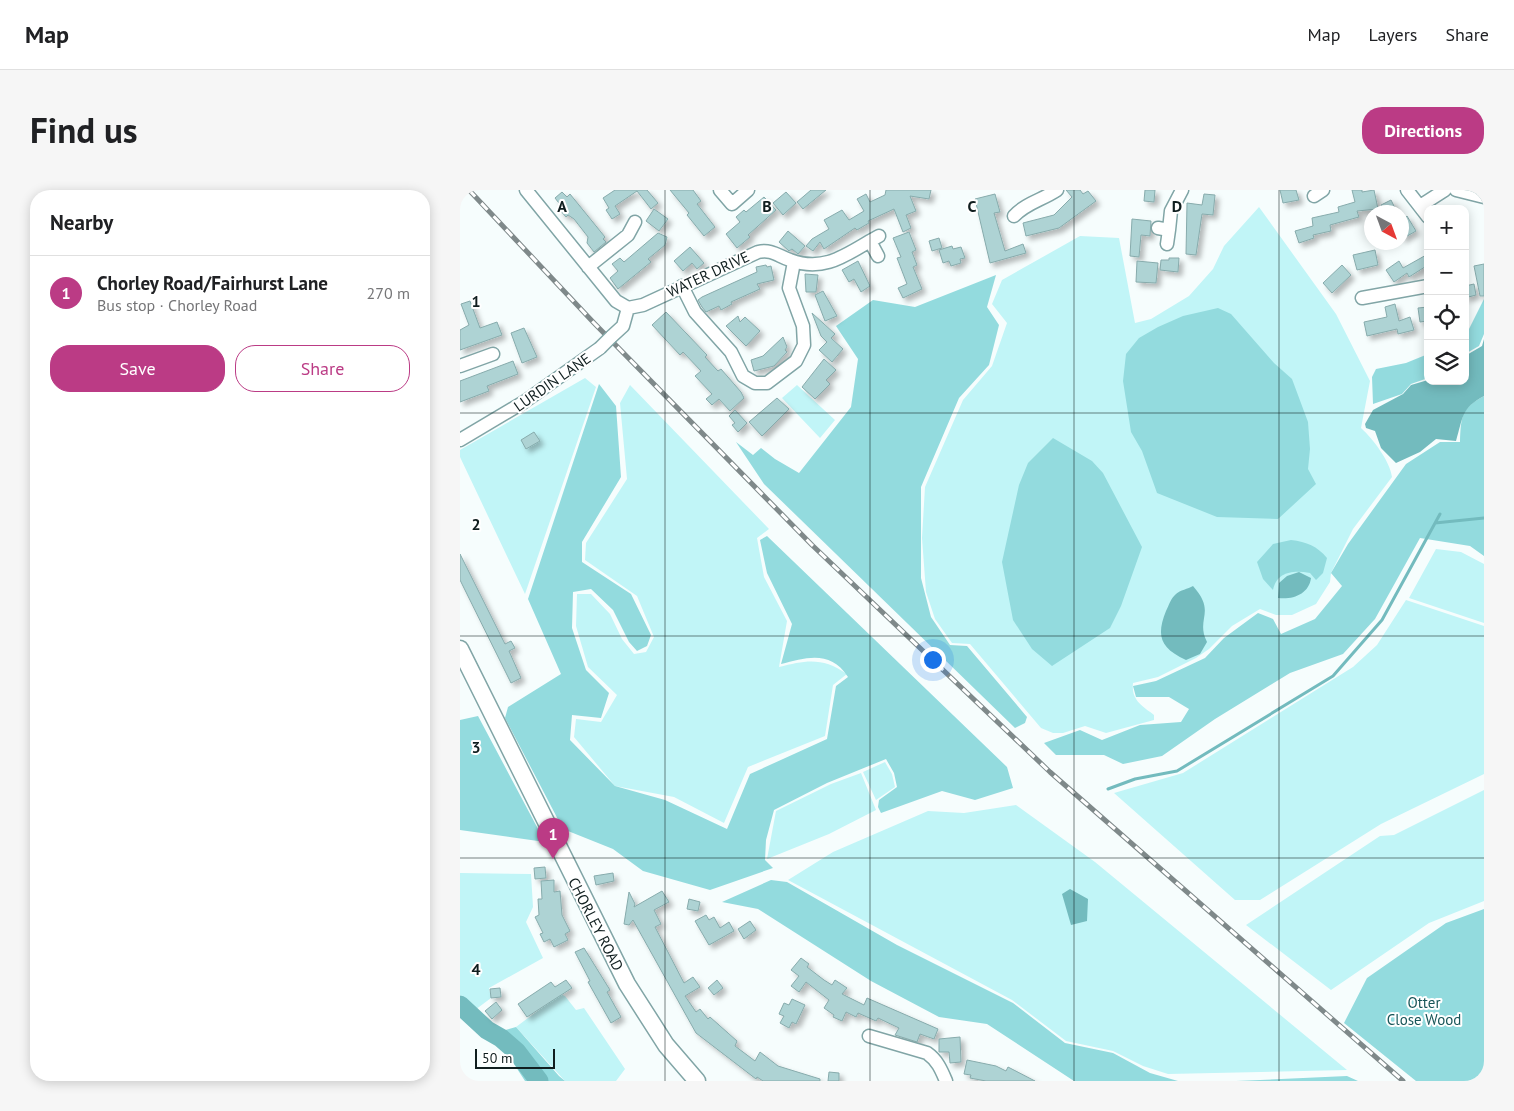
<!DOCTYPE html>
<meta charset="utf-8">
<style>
:root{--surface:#fff;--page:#f6f6f6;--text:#202124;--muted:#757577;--line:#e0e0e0;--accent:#bb3b85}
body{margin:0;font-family:"PT Sans",sans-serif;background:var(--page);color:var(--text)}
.controls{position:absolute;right:15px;top:15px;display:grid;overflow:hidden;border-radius:10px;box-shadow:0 2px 12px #0003}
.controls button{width:45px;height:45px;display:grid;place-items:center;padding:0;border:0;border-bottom:1px solid var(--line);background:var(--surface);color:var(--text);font:25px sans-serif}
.compass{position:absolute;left:904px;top:15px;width:45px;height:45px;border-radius:50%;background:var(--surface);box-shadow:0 2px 12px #0003;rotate:139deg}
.scale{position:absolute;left:15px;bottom:12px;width:80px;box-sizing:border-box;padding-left:5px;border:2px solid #101e1f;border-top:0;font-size:14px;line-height:18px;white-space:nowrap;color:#101e1f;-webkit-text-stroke:4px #fff;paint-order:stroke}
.you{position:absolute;left:472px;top:469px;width:18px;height:18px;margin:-12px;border:4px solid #fff;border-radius:50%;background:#1a73e8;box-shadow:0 0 0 8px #1a73e833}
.badge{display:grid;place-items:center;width:32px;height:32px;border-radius:50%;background:var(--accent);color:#fff;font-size:16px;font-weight:700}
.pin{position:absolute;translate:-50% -41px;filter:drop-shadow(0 1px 2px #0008)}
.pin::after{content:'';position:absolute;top:26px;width:18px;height:15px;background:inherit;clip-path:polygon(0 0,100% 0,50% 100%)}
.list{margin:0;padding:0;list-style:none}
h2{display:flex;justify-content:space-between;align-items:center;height:65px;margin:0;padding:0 20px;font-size:21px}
h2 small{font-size:16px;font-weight:400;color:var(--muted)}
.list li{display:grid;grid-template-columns:32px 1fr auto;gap:15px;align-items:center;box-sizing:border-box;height:75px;padding:0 20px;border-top:1px solid var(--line)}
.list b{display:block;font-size:19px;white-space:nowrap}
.list p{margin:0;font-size:16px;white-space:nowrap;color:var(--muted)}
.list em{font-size:16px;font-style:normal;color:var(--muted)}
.actions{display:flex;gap:10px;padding:15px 20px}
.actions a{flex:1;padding:11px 0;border:1px solid var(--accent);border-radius:20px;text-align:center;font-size:18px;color:var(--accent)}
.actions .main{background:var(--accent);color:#fff}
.icon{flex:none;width:28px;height:28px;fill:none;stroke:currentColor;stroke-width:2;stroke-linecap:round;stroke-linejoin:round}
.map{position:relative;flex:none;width:1024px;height:891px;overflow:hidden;border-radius:20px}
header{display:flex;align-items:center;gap:30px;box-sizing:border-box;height:70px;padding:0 25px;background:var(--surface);border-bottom:1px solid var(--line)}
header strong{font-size:24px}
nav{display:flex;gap:28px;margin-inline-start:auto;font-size:18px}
.intro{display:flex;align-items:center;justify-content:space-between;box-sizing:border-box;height:120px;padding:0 30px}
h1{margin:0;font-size:35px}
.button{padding:12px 22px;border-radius:20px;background:var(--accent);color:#fff;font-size:18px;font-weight:700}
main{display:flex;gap:30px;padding:0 30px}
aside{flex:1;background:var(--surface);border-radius:20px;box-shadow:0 2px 12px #0003}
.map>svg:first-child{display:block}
.green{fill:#c1f5f7}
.forest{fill:#93dbde}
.water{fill:#73bbbe}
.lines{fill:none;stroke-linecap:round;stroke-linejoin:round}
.stream{stroke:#73bbbe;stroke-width:3}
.river{stroke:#73bbbe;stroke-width:19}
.building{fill:#aed3d4;stroke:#87abac;filter:url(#shadow)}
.minor-casing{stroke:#81a5a6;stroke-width:15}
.major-casing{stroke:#81a5a6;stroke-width:19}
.minor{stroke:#fff;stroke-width:12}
.major{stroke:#fff;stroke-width:16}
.rail-casing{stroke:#7f898a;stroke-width:5}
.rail{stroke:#fff;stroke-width:3;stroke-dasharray:9;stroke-linecap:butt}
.minor-bridge-casing{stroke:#81a5a6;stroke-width:15;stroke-linecap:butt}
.minor-bridge{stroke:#fff;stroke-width:12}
.grid{fill:none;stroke:#101e1f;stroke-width:1;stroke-opacity:0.55}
.labels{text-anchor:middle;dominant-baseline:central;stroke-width:4;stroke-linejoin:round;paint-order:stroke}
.street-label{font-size:15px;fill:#101e1f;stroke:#fff}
.park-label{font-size:15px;fill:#185659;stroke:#fff}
.grid-label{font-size:16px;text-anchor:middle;font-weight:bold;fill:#101e1f;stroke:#fff;stroke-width:4;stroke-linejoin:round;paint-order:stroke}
</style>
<header>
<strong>Map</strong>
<nav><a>Map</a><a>Layers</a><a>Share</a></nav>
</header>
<div class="intro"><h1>Find us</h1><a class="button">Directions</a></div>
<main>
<aside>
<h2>Nearby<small></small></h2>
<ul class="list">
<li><span class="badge">1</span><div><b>Chorley Road/Fairhurst Lane</b><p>Bus stop · Chorley Road</p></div><em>270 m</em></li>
</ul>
<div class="actions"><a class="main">Save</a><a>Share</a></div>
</aside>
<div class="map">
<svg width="1024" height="891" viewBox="0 0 1024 891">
<defs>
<filter id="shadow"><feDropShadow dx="4" dy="4" stdDeviation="2.5" flood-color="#0004"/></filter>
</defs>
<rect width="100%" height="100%" fill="#f6fdfd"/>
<path class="green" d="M799 17 876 124 910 191 901 238C913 249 930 271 932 287L893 339 871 383 870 392 856 414 832 425H816L800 419 772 436 749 459 736 468 698 487 673 493C671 510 682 516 694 525V530L646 543 625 536 603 543H593L581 538 510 454 492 453 475 429 466 402 462 348 465 297 503 210 532 176 547 133 532 114 542 90 620 46 659 48 675 133 691 129 729 106 753 79 764 56Z
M125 188 136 197 65 404 0 267V260Z
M170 195 309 339 297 348 304 387 327 431 319 477C346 470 363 467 387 484L373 495 365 546 288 577 264 633 214 607 155 596 114 547 116 529 141 532 157 505 128 477 116 436 117 404H131L150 424 162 449 174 464 186 462 194 447 177 406 125 370 126 353 167 289 160 213Z
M337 195 375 230 360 248 322 208Z
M976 359 1001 362 1024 374V433L949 408Z
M946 410 1024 436V584L921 634 800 710H775L654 603 723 583 893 477 917 455Z
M425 572 432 584 435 597 416 610 403 582Z
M401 583 416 620 369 644 307 669 316 621 371 594Z
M1024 600V711L969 733 871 800 786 735 920 646 934 645Z
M556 615 635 672 887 880 708 884 683 876 653 861 606 851 552 810 328 690 373 662 468 621 504 623Z
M0 683 71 684 73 717 66 732 83 768 29 798 31 808 15 820 0 805Z
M100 804 105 806 116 820 124 818 165 879 156 891H105L56 837Z"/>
<path class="forest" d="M536 85 527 117 539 135 529 175 499 208 461 297V388L471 427 490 455 507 456 567 527 565 533 555 538 304 294 276 252 293 265 301 258 315 269 339 283 391 217 398 169 376 136 413 110 455 117Z
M1024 109V144L1019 156 1005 164V147Z
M758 118 771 124 814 173 832 189 848 232 850 259 848 279 856 294 818 329 757 327 697 303 682 261 671 242 663 191 666 164 679 148 698 137 723 126Z
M968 164V188L951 194 942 204 913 214 912 187 916 179 946 173Z
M139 194 156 216 161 287 122 352V372L171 404 191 445 187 456 177 461 169 452 153 420 131 399 113 402 112 438 126 480 149 503 141 528 112 525 110 550 155 596 205 610 267 639 290 584 367 549 376 496 388 487C371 460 347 467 321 474L332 434 307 383 300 350 307 346 547 577 553 598 515 610 482 601 421 623 418 617 419 610 437 597 434 583 426 569 367 593 314 620 306 650 305 670 313 678 250 700 183 681 153 659 103 639 45 528 48 517 101 484 68 409Z
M1024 206V366L1010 356 960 348 915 429 883 464 830 483 755 529 702 566 663 574 644 565H596L584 553 620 540 642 550 680 535 721 532 729 519 709 507H676L673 496 696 491 745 468 764 448 798 423 813 429 821 444 855 429 882 396 871 383 888 354 946 274 980 252H1000C1001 227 1001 218 1024 206Z
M593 248 632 271 643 283 682 357 661 416 650 438 592 476 572 459 553 430 542 372 559 295 568 273Z
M831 350C847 352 857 356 867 368L863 383 856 390 850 383C834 380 817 381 813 400L803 389 797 372 813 354Z
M18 526 85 652 0 640V530Z
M311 690 327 692 437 755 553 813 605 853 653 863 690 883 718 891H614L527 834 479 827 411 791 298 719 262 712Z
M1024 719V891H956L884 833 907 788 986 733Z
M56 837 99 886 105 891H65L34 843Z
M887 886 898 891H776Z"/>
<path class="water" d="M1024 149V206C1001 218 1003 228 996 251L976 249 960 262 936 273 921 258 915 241 906 238 905 234 913 220 943 204 951 195 968 190 1005 191V166L1022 156Z
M839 382 851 388C849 404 833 410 818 408L819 393 827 386Z
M733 396C757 423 735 428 747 452L740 464 726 470C700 458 696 446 706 421 709 415 711 408 716 404 720 400 728 399 733 396Z
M610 699 628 709 627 731 611 735 602 704Z"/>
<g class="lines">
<path class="stream" d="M975 333 1024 328
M648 599 675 589 717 581 873 486 922 430 980 324"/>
<path class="river" d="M0 815 27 840 41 848 57 862 79 891"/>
</g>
<path class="building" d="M155 0H187L198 13 191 19 177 1 155 16 160 24 152 29 146 20 149 18 143 8Z
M210 0H233L241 11 237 14 255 37 244 46 227 25 229 23Z
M351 0H366L343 19 337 12Z
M426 0H471L469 9 450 6 456 21 446 25 451 38 443 42 434 19 408 31 409 33 397 40 395 38 364 59 360 52 353 61 346 56 352 49 369 39 364 30 382 20 389 30 404 21 397 9 406 4 410 12 425 5Z
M606 0H620L623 4 628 1 636 11 599 38 566 46 563 33 594 25 612 7Z
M685 0H695L694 12 684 11Z
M820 0H836L839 10 823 13Z
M892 0H902V2L914 0 918 19 897 21 899 27 870 35 871 41 853 45 854 48 839 53 835 41 853 36 852 28 879 22 878 17 895 12Z
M102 2 107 7 110 4 145 47 143 49 146 52 134 62 127 53 128 47 114 29 108 25 106 27 99 19 102 17 95 8Z
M326 2 336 13 323 25 313 13Z
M535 4 540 22 534 23 545 61 563 54 566 63 530 73 515 9Z
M744 4 755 5 753 25 742 24 736 65 726 64 727 13 742 15Z
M304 7 316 20 288 45 290 47 277 58 266 44 280 32 276 27 284 20 286 22Z
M931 10 937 22H925L921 15Z
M194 19 208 29 199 41 186 31Z
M947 26 956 41 942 49V30Z
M672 29 691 31 690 46 681 45 679 67 670 66Z
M328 41 345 56 338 64 332 59 329 61 319 52Z
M449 42 456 60 452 62 457 75 453 77 462 99 443 108 438 98 447 94 437 68 441 67 433 48Z
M198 43 207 47 205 55 188 69 191 72 158 99 150 88 158 81 152 74 160 68 164 72Z
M479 48 482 58 472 61 469 51Z
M492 56 493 59 501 57 505 68 500 69 501 73 491 76 489 71 483 73 479 60Z
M230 57 244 73 237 79 232 73 223 81 214 71Z
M915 60 918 75 897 80 893 65Z
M968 64V75L949 87 947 83 934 92 926 80 939 71 943 78Z
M709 68H719L718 82 700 80 701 70H709Z
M398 71 410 96 401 102 394 89 389 92 382 80Z
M677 71 698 73 696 93 676 92Z
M1024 74V106H1020L1014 76Z
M306 75 307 77 311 76 314 90 297 94 300 99 271 112 272 114 261 120 259 116 246 122 242 117 238 110 242 107 297 82 296 77Z
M882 75 891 85 872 103 863 93Z
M345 84 358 85 356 102H346Z
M1014 94 1016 105 1005 108V96Z
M363 101 377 126 365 131 355 105Z
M10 111 20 138 37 132 42 145 0 160V140L9 135 1 114Z
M935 114 939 131 950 127 954 140 938 144 937 139 907 146 904 132 927 127 925 117Z
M968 117V131L960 132 958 118Z
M206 122 247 165 245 167 258 181 261 179 281 202 284 208 270 221 259 209 252 215 246 209 252 204 235 186 241 181 223 162 220 165 192 135Z
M352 123 375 144 371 148 383 159 372 172 359 160 367 152 361 146Z
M278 126 280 132 285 127 300 141 286 156 266 136Z
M64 138 77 167 62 173 51 143Z
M323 147 327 157 325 160 327 162 314 176 294 181 291 170 303 166Z
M364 169 376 180 366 190 370 194 355 209 342 197Z
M53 171 58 184 27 196 29 201 0 212V191Z
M317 208 329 219 302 246 289 232Z
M275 220 287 233 278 242 272 235 275 233 269 226Z
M74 242 80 251 66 259 61 250Z
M0 364 45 454 51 451 55 458 49 461 61 488 51 493 0 390Z
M85 677 86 688 75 689 74 678Z
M153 683 154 691 136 695 134 686Z
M94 690V702L100 701 102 725 110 741 105 744 108 750 94 757 90 749 84 752 80 744 83 743 75 727 79 725 78 709H82L81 691Z
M202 701 209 712 194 720 201 734 195 737 224 793 233 787 240 797 225 806 236 822 240 819 248 829 250 827 277 851 275 856 295 871 300 862 318 876 360 889V891H303L297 887 296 889 236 843 173 730 169 735 164 734 169 702 175 714 174 717Z
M229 709 240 712 238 721 227 719Z
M246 725 249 730 254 727 260 738 269 732 274 741 249 755 235 731Z
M290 731 296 740 284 749 278 739Z
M124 758 150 800 147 802 161 827 151 833 128 792 130 791 115 762Z
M341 768 349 774 347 777 364 790 372 795 375 790 387 798 382 804 404 815 407 808 478 839 474 849 460 844 457 852 435 845 439 838 418 828 416 831 398 823 396 827 386 822 382 831 373 827 374 825 364 818 369 810 346 792 339 802 331 796 339 786 331 780Z
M106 790 112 798 67 827 58 814 91 792 95 797Z
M257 790 263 798 254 805 248 798Z
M40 798 41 807 31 808 30 799Z
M332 809 345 815 336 834 332 832 329 838 320 833 324 826 319 824 324 813 329 815Z
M36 812 42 820 32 829 25 821Z
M500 847 501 872 490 873 489 862H479V849Z
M507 870 536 876 546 881 548 877 575 891H526L510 888 511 885 504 884Z
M369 882 379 883V891H368Z"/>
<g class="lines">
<g class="minor-casing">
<path id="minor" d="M66 0 156 111 168 118 183 115 298 62C312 59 318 66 330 70 362 82 383 67 410 51
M260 0 272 14 288 0
M947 0 968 27
M996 0 1024 7
M854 6 863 0
M960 16 985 0
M554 26C566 13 582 10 597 0
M698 38 709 40 707 54
M709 40 711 21 722 0
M418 66 410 51 419 46
M128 77 168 45 175 32
M222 96 235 122 271 162 283 186 295 193H307L336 171 344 155 343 136 329 98 334 72
M902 108 968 96
M151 147 163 136 168 118
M0 176 33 164
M0 250 64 212 140 158
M409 846 467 863C477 870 481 879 486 891"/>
</g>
<g class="major-casing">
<path id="major" d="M0 459 167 794 206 855 237 891"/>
</g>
<use href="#minor" class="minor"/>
<use href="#major" class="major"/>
<g class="rail-casing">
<path id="rail" d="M9 0 134 133 352 355 590 582 943 891"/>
</g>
<use href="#rail" class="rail"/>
<g class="minor-bridge-casing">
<path id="minor-bridge" d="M140 158 151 147"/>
</g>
<use href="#minor-bridge" class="minor-bridge"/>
</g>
<path class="grid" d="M205 0V891M410 0V891M614 0V891M819 0V891M0 223H1024M0 446H1024M0 668H1024"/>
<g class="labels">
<g class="street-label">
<text transform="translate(248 84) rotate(-25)">WATER DRIVE</text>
<text transform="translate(92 192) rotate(-35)">LURDIN LANE</text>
<text transform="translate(136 734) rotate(63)">CHORLEY ROAD</text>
</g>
<g class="park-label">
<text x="964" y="812">Otter<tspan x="964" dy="17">Close Wood</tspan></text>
</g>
</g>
<g class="grid-label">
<text x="102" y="22">A</text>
<text x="307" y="22">B</text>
<text x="512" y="22">C</text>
<text x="717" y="22">D</text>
<text x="16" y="117">1</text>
<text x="16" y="340">2</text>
<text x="16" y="563">3</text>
<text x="16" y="785">4</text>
</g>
</svg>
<div class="controls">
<button>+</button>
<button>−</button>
<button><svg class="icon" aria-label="locate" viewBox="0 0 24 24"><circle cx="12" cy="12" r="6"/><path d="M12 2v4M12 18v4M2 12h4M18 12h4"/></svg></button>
<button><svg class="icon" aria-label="layers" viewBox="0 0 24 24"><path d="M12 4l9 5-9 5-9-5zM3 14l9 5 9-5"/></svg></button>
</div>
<svg class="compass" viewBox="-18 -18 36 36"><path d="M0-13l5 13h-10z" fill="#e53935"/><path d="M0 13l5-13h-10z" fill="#757577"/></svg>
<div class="scale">50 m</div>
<div class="you"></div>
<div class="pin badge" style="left:93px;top:669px">1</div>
</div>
</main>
